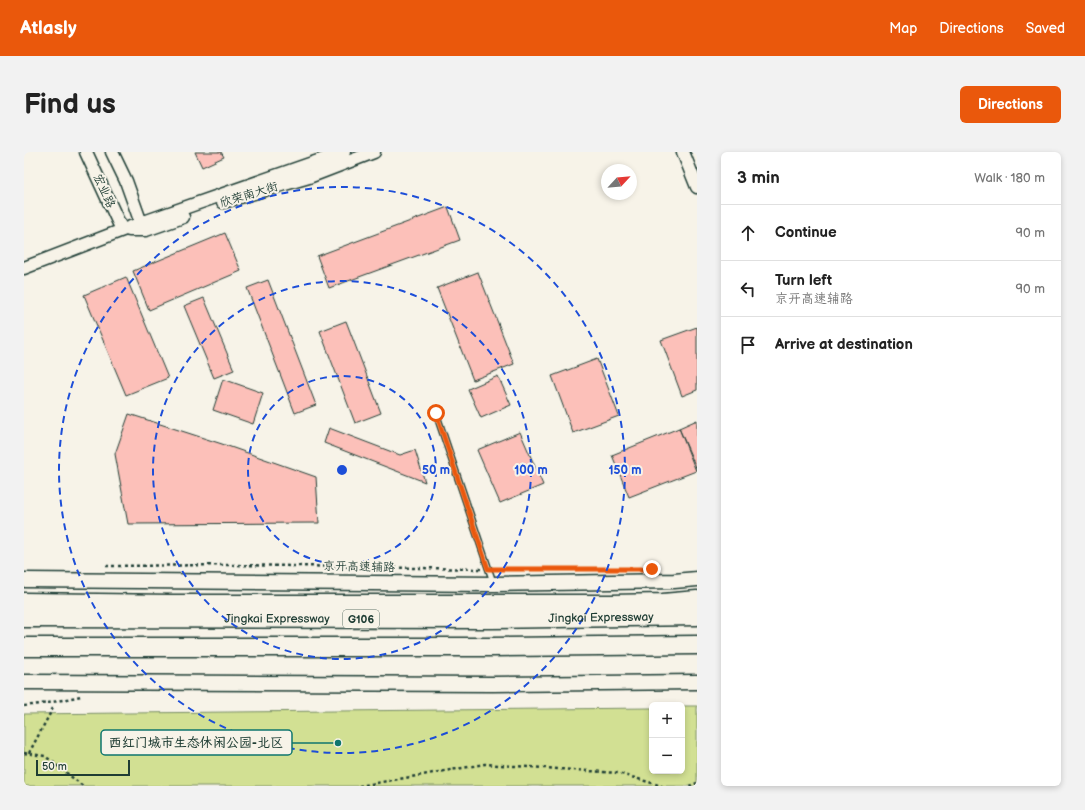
<!DOCTYPE html>
<meta charset="utf-8">
<style>
:root{--surface:#fff;--page:#f2f2f2;--text:#222;--muted:#767676;--line:#e0e0e0;--accent:#ea580c}
body{margin:0;font-family:"Balsamiq Sans","LXGW WenKai TC",sans-serif;background:var(--page);color:var(--text)}
.controls{position:absolute;right:12px;bottom:12px;display:grid;overflow:hidden;border-radius:6px;box-shadow:0 2px 6px #0003}
.controls button{width:36px;height:36px;display:grid;place-items:center;padding:0;border:0;border-bottom:1px solid var(--line);background:var(--surface);color:var(--text);font:20px sans-serif}
.compass{position:absolute;left:577px;top:12px;width:36px;height:36px;border-radius:50%;background:var(--surface);box-shadow:0 2px 6px #0003;rotate:64deg}
.scale{position:absolute;left:12px;bottom:10px;width:94px;box-sizing:border-box;padding-left:4px;border:2px solid #1f3d34;border-top:0;font-size:11px;line-height:14px;white-space:nowrap;color:#1f3d34;-webkit-text-stroke:3px #f7f3e8;paint-order:stroke}
.stop{position:absolute;width:12px;height:12px;margin:-9px;border:3px solid #ea580c;border-radius:50%;background:#fff}
.stop.end{background:#ea580c;border-color:#fff;box-shadow:0 1px 4px #0008}
.list{margin:0;padding:0;list-style:none}
h2{display:flex;justify-content:space-between;align-items:center;height:52px;margin:0;padding:0 16px;font-size:17px}
h2 small{font-size:13px;font-weight:400;color:var(--muted)}
.list li{display:grid;grid-template-columns:26px 1fr auto;gap:12px;align-items:center;box-sizing:border-box;height:56px;padding:0 16px;border-top:1px solid var(--line)}
.list b{display:block;font-size:15px;white-space:nowrap}
.list p{margin:0;font-size:13px;white-space:nowrap;color:var(--muted)}
.list em{font-size:13px;font-style:normal;color:var(--muted)}
.icon{flex:none;width:22px;height:22px;fill:none;stroke:currentColor;stroke-width:2;stroke-linecap:round;stroke-linejoin:round}
.map{position:relative;flex:none;width:673px;height:634px;overflow:hidden;border-radius:6px}
header{display:flex;align-items:center;gap:24px;box-sizing:border-box;height:56px;padding:0 20px;background:var(--accent);color:#fff}
header strong{font-size:19px}
nav{display:flex;gap:22px;margin-inline-start:auto;font-size:14px}
.intro{display:flex;align-items:center;justify-content:space-between;box-sizing:border-box;height:96px;padding:0 24px}
h1{margin:0;font-size:28px}
.button{padding:10px 18px;border-radius:6px;background:var(--accent);color:#fff;font-size:14px;font-weight:700}
main{display:flex;gap:24px;padding:0 24px}
aside{flex:1;background:var(--surface);border-radius:6px;box-shadow:0 2px 6px #0003}
.map>svg:first-child{display:block}
.green{fill:#d2e093;stroke:#788e64}
.building{fill:#fcc0b9;stroke:#1f3d34}
.lines{fill:none;stroke-linecap:round;stroke-linejoin:round}
.service-casing{stroke:#1f3d34;stroke-width:8}
.tertiary-casing{stroke:#1f3d34;stroke-width:15}
.secondary-casing{stroke:#1f3d34;stroke-width:17}
.motorway-casing{stroke:#1f3d34;stroke-width:21}
.path{stroke:#1f3d34;stroke-width:2.5;stroke-dasharray:3 3;stroke-linecap:butt}
.service{stroke:#f7f3e8;stroke-width:5}
.tertiary{stroke:#f7f3e8;stroke-width:12}
.secondary{stroke:#f7f3e8;stroke-width:14}
.motorway{stroke:#f7f3e8;stroke-width:18}
.route{stroke:#ea580c;stroke-width:5}
.ring{fill:none;stroke:#1d4ed8;stroke-width:2;stroke-dasharray:7 5}
.labels{text-anchor:middle;dominant-baseline:central;stroke-width:4;stroke-linejoin:round;paint-order:stroke}
.shield{fill:#f7f3e8;stroke:#60746a;stroke-width:1}
.shield-label{font-size:11px;font-weight:bold;fill:#1f3d34}
.street-label{font-size:12px;fill:#1f3d34;stroke:#f7f3e8}
.centre{fill:#1d4ed8;stroke:#f7f3e8;stroke-width:2}
.ring-label{font-size:12px;text-anchor:middle;font-weight:bold;fill:#1d4ed8;stroke:#f7f3e8;stroke-width:4;stroke-linejoin:round;paint-order:stroke}
.leader{fill:none;stroke:#0f766e;stroke-width:1.5}
.callout-dot{fill:#0f766e;stroke:#f7f3e8;stroke-width:1.5}
.callout{fill:#f7f3e8;stroke:#0f766e;stroke-width:1.5}
.callout-label{font-size:13px;text-anchor:middle;font-weight:bold;fill:#1f3d34}
</style>
<header>
<strong>Atlasly</strong>
<nav><a>Map</a><a>Directions</a><a>Saved</a></nav>
</header>
<div class="intro"><h1>Find us</h1><a class="button">Directions</a></div>
<main>
<div class="map">
<svg width="673" height="634" viewBox="0 0 673 634">
<rect width="100%" height="100%" fill="#f7f3e8"/>
<filter id="ink" filterUnits="userSpaceOnUse"><feTurbulence type="fractalNoise" baseFrequency=".025" numOctaves="2"/><feDisplacementMap in="SourceGraphic" scale="8" xChannelSelector="R" yChannelSelector="G"/><feConvolveMatrix kernelMatrix="1 2 1 2 8 2 1 2 1" color-interpolation-filters="sRGB"/></filter>
<g filter="url(#ink)">
<path class="green" d="M658 554H673V634H0V562L628 556V619H658Z"/>
<path class="building" d="M171 0H197L200 5 178 15Z
M424 55 436 88 305 136 293 104Z
M201 81 217 119 125 158 109 119Z
M454 120 490 212 449 228 413 136Z
M102 125 144 226 102 243 60 143Z
M244 128 292 253 271 261 223 136Z
M180 146 210 218 190 226 160 154Z
M322 169 357 261 331 271 296 179Z
M673 175V238L658 244 637 188Z
M573 207 595 264 549 281 528 224Z
M474 224 487 253 457 266 444 237Z
M199 227 239 241 229 272 189 258Z
M105 262 198 292 292 325 295 371 104 372 91 302Z
M673 268V318L655 276Z
M305 276 376 303 391 298 401 330 300 291Z
M655 276 672 319 605 345 588 303Z
M496 280 519 333 476 351 453 298Z"/>
<g class="lines">
<g class="service-casing">
<path id="service" d="M412 261 469 430"/>
</g>
<g class="tertiary-casing">
<path id="tertiary" d="M62 0 98 78
M88 0 102 29 117 71 121 77
M659 0 673 35
M199 50 285 25 350 0
M105 78H122L159 65
M0 116 117 71 320 0"/>
</g>
<g class="secondary-casing">
<path id="secondary" d="M0 428 469 432 650 429 673 427
M0 530 469 532 673 530"/>
</g>
<g class="motorway-casing">
<g id="motorway">
<path d="M0 450 147 452H587L639 451 673 448"/>
<path id="s1" d="M0 466 467 467 673 464"/>
<path d="M0 495H468L673 493"/>
</g>
</g>
<path class="path" d="M82 414 209 413 457 417
M0 554 24 551 57 544
M0 601 21 604 59 634
M5 601 29 556
M335 634 461 612 594 621 638 634
M665 634 673 631"/>
<use href="#service" class="service"/>
<use href="#tertiary" class="tertiary"/>
<use href="#secondary" class="secondary"/>
<use href="#motorway" class="motorway"/>
</g>
</g>
<g class="lines" filter="url(#ink)">
<path class="route" d="M412 261 464 417H628"/>
</g>
<g class="ring">
<circle cx="318" cy="318" r="94"/>
<circle cx="318" cy="318" r="189"/>
<circle cx="318" cy="318" r="283"/>
</g>
<g class="labels">
<rect class="shield" x="319" y="458" width="36" height="18" rx="3"/>
<g class="shield-label">
<text x="337" y="467">G106</text>
</g>
<g class="street-label">
<text transform="translate(80 39) rotate(65)">宏业路</text>
<text transform="translate(225 43) rotate(-17)">欣荣南大街</text>
<text transform="translate(335 415) rotate(1)">京开高速辅路</text>
<text stroke="none"><textPath href="#s1" startOffset="577">Jingkai Expressway</textPath></text>
<text stroke="none"><textPath href="#s1" startOffset="253">Jingkai Expressway</textPath></text>
</g>
</g>
<circle cx="318" cy="318" r="6" class="centre"/>
<g class="ring-label">
<text x="412" y="322">50 m</text>
<text x="507" y="322">100 m</text>
<text x="601" y="322">150 m</text>
</g>
<path class="leader" d="M314 591L268 591"/>
<circle class="callout-dot" cx="314" cy="591" r="4"/>
<rect class="callout" x="77" y="578" width="191" height="25" rx="4"/>
<g class="callout-label">
<text x="172" y="595">西红门城市生态休闲公园-北区</text>
</g>
</svg>
<div class="controls">
<button>+</button>
<button>−</button>
</div>
<svg class="compass" viewBox="-18 -18 36 36"><path d="M0-13l5 13h-10z" fill="#e53935"/><path d="M0 13l5-13h-10z" fill="#767676"/></svg>
<div class="scale">50 m</div>
<div class="stop" style="left:412px;top:261px"></div>
<div class="stop end" style="left:628px;top:417px"></div>
</div>
<aside>
<h2>3 min<small>Walk · 180 m</small></h2>
<ul class="list">
<li><svg class="icon" aria-label="ahead" viewBox="0 0 24 24"><path d="M12 20V5M6 11l6-6 6 6"/></svg><div><b>Continue</b></div><em>90 m</em></li>
<li><svg class="icon" aria-label="left" viewBox="0 0 24 24"><path d="M17 20v-9H6M10 6l-5 5 5 5"/></svg><div><b>Turn left</b><p>京开高速辅路</p></div><em>90 m</em></li>
<li><svg class="icon" aria-label="arrive" viewBox="0 0 24 24"><path d="M6 21V4h12l-3 4 3 4H6"/></svg><div><b>Arrive at destination</b></div></li>
</ul>
</aside>
</main>
